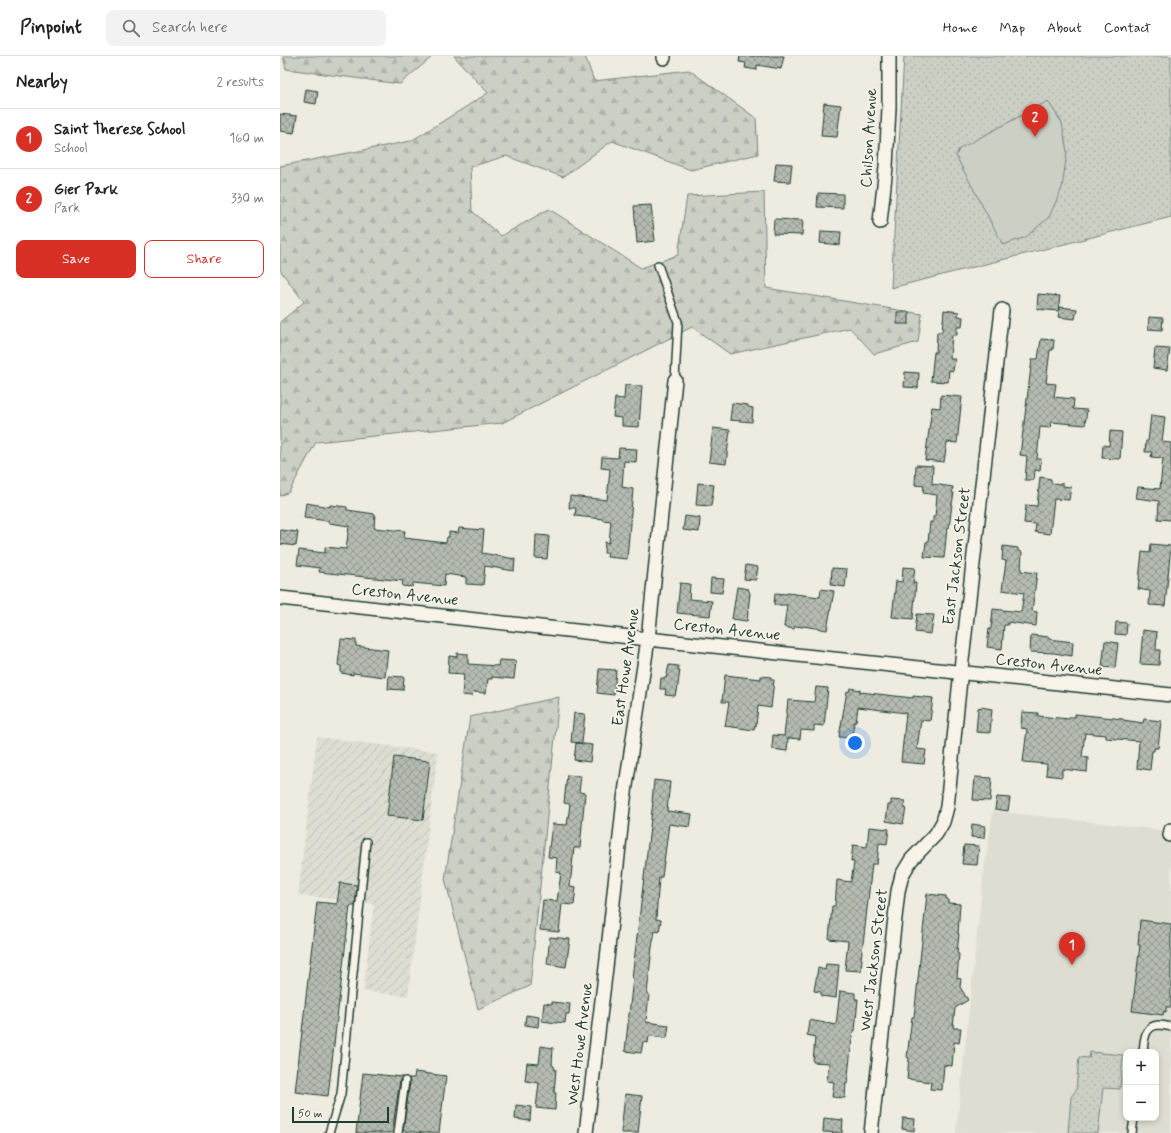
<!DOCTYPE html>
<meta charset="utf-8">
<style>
:root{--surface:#fff;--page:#f2f2f2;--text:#222;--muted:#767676;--line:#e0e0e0;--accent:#d93025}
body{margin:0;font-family:Mynerve,sans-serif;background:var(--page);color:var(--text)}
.controls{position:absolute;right:12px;bottom:12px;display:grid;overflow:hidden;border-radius:8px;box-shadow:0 2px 6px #0003}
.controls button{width:36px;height:36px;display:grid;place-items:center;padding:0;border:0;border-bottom:1px solid var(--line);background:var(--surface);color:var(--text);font:20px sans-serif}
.scale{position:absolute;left:12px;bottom:10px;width:97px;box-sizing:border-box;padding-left:4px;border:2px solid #1f3d34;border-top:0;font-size:11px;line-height:14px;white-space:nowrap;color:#1f3d34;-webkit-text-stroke:3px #f7f3e8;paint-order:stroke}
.you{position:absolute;left:575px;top:687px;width:14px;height:14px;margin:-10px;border:3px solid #fff;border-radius:50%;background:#1a73e8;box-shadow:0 0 0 6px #1a73e833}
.badge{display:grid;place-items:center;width:26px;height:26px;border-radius:50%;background:var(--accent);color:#fff;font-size:13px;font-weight:700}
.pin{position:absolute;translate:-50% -33px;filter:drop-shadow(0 1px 2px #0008)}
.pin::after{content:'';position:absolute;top:21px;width:14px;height:12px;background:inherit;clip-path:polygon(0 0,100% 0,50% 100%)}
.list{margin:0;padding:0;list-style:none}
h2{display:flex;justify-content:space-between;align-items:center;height:52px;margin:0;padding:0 16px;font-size:17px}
h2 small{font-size:13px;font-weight:400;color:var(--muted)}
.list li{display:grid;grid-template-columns:26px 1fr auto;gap:12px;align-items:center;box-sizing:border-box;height:60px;padding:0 16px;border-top:1px solid var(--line)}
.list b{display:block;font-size:15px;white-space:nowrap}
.list p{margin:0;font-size:13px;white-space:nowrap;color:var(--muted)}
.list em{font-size:13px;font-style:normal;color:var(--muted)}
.actions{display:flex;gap:8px;padding:12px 16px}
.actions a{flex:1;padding:9px 0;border:1px solid var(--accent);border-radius:8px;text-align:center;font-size:14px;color:var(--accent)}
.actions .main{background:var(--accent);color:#fff}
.icon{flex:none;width:22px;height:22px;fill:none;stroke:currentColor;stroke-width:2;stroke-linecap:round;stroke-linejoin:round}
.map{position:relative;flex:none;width:891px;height:1077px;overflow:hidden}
header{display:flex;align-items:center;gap:24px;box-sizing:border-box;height:56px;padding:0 20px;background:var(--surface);border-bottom:1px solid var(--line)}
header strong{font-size:19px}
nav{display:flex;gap:22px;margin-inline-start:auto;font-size:14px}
.search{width:280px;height:36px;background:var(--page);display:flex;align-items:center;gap:10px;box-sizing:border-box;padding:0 14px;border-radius:8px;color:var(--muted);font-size:15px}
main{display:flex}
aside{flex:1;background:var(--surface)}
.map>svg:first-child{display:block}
.built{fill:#ddddd2;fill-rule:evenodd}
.industrial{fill:url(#industrial-furrows)}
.forest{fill:url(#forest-firs);stroke:#76867c}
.park{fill:url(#park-dots);stroke:#76867c}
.pitch{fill:#cccfc4;stroke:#76867c}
.building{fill:url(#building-cross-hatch);stroke:#1f3d34}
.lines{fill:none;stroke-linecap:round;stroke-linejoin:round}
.lane-casing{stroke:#1f3d34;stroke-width:10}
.street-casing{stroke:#1f3d34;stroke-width:16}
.lane{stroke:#f7f3e8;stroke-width:7}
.street{stroke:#f7f3e8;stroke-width:13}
.labels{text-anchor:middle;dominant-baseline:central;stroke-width:3.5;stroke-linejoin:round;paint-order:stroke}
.street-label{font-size:16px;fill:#1f3d34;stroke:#f7f3e8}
</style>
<header>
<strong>Pinpoint</strong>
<div class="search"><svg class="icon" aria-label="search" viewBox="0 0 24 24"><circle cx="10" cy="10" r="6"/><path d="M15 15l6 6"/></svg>Search here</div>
<nav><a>Home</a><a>Map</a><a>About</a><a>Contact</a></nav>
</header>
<main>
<aside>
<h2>Nearby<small>2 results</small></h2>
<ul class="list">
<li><span class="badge">1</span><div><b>Saint Therese School</b><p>School</p></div><em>160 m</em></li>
<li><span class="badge">2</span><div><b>Gier Park</b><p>Park</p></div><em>330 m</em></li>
</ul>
<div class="actions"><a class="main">Save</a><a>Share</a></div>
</aside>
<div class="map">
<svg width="891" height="1077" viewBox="0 0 891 1077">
<defs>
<pattern id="industrial-furrows" width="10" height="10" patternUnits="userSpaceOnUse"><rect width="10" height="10" fill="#ddddd2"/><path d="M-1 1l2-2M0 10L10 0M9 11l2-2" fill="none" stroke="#bdbfb5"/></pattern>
<pattern id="forest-firs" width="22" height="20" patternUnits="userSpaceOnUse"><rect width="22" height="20" fill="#cccfc4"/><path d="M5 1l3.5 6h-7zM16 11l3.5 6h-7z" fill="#afb3a9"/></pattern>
<pattern id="park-dots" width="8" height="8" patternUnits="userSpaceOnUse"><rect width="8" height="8" fill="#cccfc4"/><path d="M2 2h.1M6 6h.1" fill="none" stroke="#afb3a9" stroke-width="1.8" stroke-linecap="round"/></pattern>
<pattern id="building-cross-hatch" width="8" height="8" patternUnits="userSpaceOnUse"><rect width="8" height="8" fill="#b5bbb0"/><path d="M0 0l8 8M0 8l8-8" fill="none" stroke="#939990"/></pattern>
</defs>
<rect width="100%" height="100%" fill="#eeece1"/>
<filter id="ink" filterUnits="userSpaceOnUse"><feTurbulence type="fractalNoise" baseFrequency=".025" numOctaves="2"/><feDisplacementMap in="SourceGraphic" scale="8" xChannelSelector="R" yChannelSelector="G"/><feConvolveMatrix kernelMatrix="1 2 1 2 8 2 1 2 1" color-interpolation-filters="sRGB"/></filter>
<g filter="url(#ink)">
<path class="built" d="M713 755 891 775V1077H676L703 822ZM846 996H876V1062H846Z"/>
<path class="industrial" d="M37 681 158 696 128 940 83 935 94 848 18 839Z"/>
<path class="forest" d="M3 0H153L120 28 6 13Z
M174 0H305L314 25 409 14 476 62 478 98 411 114 332 85 283 121 226 100 190 111 192 155 221 180 269 153 361 212 398 199 407 140 484 136 486 232 642 258 638 286 594 298 570 272 450 298 412 271 222 367 36 386 9 436 0 440V266L24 246 0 214V110L131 85 208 37Z
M279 641 250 930 198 953 165 823 190 661Z"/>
<path class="park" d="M624 0H891V161L611 232Z
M810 996 843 999 840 1033 823 1032 818 1077H788L791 1041 796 1034 799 1001 809 1002Z"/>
<path class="pitch" d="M768 45 782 67 787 96 782 132 769 161 746 181 723 189 676 100 679 93Z"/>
<path class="building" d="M460 0H504L501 13 477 9V14L465 12 466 7 459 6Z
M26 33 38 35 36 48 24 46Z
M544 47 561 49 557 81 541 80Z
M0 58 17 60 14 77 0 75Z
M496 107 512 108 510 126 494 125Z
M538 137 563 138V152L537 151Z
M371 149 375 185 357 187 354 150Z
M494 163 523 164 522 179 493 178Z
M541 175 561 176 560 189 540 187Z
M758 238 780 240 778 255 757 253Z
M780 251 797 253 795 263 778 261Z
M664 254 679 256 678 260 683 261 682 271H677V279H672L670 303H675L673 315 669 314 668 326 651 325 654 296H656L657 276H662Z
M617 256H629V268H617Z
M869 261 883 262 882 274 868 273Z
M761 283 774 284 773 294H770L766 327 776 328 774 341 794 343 793 353 807 354 805 369 771 366 770 372 760 371 757 403H761L760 415 755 414 754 424H745L747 400 740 399 752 303H758Z
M875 292 890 293 887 314 873 312Z
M625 316 639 317 638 332 624 331Z
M345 329 362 330 359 371 342 370V362L333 361 335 342 344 343Z
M661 339 682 341 677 387 667 386 664 406 645 404 652 351 660 352Z
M452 347 468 349V351L473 352 472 366 450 364Z
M871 359 885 361 882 386 891 387V464L878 463 879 445 856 442 858 431 880 433 883 402 871 401 872 396H865L866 385H868Z
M433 372 450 374 446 408 429 406Z
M830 375 842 376 840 403 822 402 823 389 829 390Z
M339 392 357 393 356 406 344 405 342 431 353 433 347 503 327 501 328 497H324L325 486 329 487 331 465 322 464 323 463 295 460 296 452H289L290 440 327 444 330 413 321 412 322 401 338 402Z
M636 409 653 410 652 428 673 431 672 437H674L672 448 669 472H667L664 502 644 501 646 486H648L650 466H653V461H655L657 439 643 437 644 430 635 429Z
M760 421 771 423V427L783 428V430L791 431 789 444 774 443 770 478 755 476 756 468 744 467 746 449 757 450Z
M418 427 434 429 431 450 416 449Z
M26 447 50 451V449L67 451V454L95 458 94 472 125 475 124 482 166 487 167 481H169V476L178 477 179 472 204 474 202 497 235 503 234 515 205 510 203 529 186 528V521L165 518 164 530 133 527 132 531 122 530 123 525 39 516 40 512 17 509 19 494 45 497V491L66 493 69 470 49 467V465L24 462Z
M405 460 420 462 419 476 403 474Z
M0 474 18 476 16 490 0 488Z
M256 479 269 480 267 503 255 502Z
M871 488 891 490 885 550 869 549 870 535 858 533 862 496 870 497Z
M723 490 738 492V495L742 496 741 515 757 517 752 555 757 556 756 570 728 566V569H724L722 593 707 591 709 573H711L713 553 741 556 744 537 722 534 726 505 722 504Z
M466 509 478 511 476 524 464 523Z
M623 511 635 512 633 527H636L633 563 612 561 616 525 622 526Z
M552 512 567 513 565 531 551 529Z
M431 522 444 523 442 537 430 536Z
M400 527 410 528 409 543 432 545 430 560 397 557Z
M457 531 468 533 470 537 467 565 452 563Z
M541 533 554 535 547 574 523 570V571L515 570 514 573 504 571 507 549H494L495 537 507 538V537L540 541Z
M637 558 654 559 651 578 635 576Z
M836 566 847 567 846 579 835 578Z
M863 574 877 576 876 594H880L879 609 860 608Z
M751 579 769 581V583L793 586 792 600 774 597 750 596Z
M61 583 76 584V590L108 594 105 621 73 617V619L61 617V610L58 609Z
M825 585 838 587 835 612 822 611Z
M177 597 188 598V608L218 610 219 604 236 605 234 623 212 621V623H208L206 637 193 636 192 640 182 639 184 618 168 617 169 600 177 601Z
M389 609 399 610 398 614H400L397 636 396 635 395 640 385 639 386 633H380L381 622H386Z
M319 613 336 614 334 639 317 637Z
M445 619 481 623V620L491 621V624H494L491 652 478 650 476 670 475 669 474 674 445 670 449 646H442Z
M109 620 124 621 123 634 108 633Z
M536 631 548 632 544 670 534 669V675L521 674 520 683 508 682 507 695 492 693 493 679 504 680 508 644 534 646Z
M570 632 580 634V636L633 642V640L653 642 650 665 641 664 637 693 646 694 644 708 621 706 626 657 578 651 576 666H574L572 682 559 681 567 635 569 636Z
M701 651 712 653 710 677 696 676 698 652Z
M742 656 758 657V660L789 663 790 661H795V658L843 663V664L863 667 864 663 881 665 878 692H874V695H872L870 714 857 712 859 685 826 682V679L805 677 802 701 808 702 807 716 782 713V721L766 719 767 708 743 706 747 673 741 672Z
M294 657 305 658 302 687 291 686Z
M296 687 312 689 310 706 294 704Z
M114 701 150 705 143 764 107 760Z
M287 719 301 720 299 736 305 737 300 792H294L290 830 296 831 294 849 282 848 279 876 260 874 263 844 277 845 281 817 276 816 277 802 268 801 272 768 287 769 290 748 284 747Z
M695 721 712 722 710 745 693 744Z
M374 724 390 726 387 755 412 758 410 771 389 768 382 821H379L376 863 381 864 379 876 375 875 372 891 367 938H369L366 966 389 969 387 982 369 980 368 987 363 986 361 997 345 995 353 922H352L356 889 373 746H372Z
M717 741 730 742 728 755 715 753Z
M611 744 625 745 624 751 626 752 623 768 606 765 608 749H611Z
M692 768 705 770 704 782 691 781Z
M589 771 609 773 607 788 599 787 597 808H592L584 880 581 903H582L581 915 565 914 568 885 549 883 552 850H555L557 824 571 826 574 806 571 805 573 789 587 791Z
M684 789 699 790 697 809 682 808Z
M60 827 77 829 75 850H70L48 1040 15 1036 37 846 57 848Z
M647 838 666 840V843H668V847L680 848 678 878H679L677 897 679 898 677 922 681 923 680 931 688 944 675 952 673 972H681L679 987 674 986 672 1010 664 1009 662 1034 650 1033 651 1026 627 1023 629 1002 627 1001 632 961H634Z
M860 864 891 868V951H886V956L884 955 883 959 852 955 860 889H858Z
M270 881 290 883 286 911 267 908Z
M546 908 559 909 556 942 541 940V936L534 935 538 912 545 914Z
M560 935 575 937V943H578L575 975H573L567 1028 566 1027 565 1042 552 1041 554 1026 547 1025 549 1007 533 1006 535 981 527 979 529 964 556 969Z
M272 946 290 948 289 958H286L285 967 277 966V967L262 965 264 947 272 948Z
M246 959 259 961 258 971 245 969Z
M261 990 273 992 272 1009 274 1010V1013H276L274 1037H276L275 1054 256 1052 259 1027 245 1025 247 1007 259 1008Z
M135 1016 166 1020 159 1077H143L123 1075 130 1026 129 1022H134Z
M83 1017 122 1021 120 1024 112 1077H76Z
M345 1038 362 1040 358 1077H341Z
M236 1049 251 1051 250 1065 235 1063Z
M544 1062 563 1064 562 1077 543 1076Z
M623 1062 635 1063 634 1075 622 1073Z"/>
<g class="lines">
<g class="lane-casing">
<path id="lane" d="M378 209 398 266 395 324
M863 996C864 986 864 970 878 969 882 969 887 970 891 971
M49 1077 61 1038 86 786
M118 1077 125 1025
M852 1077 854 1062"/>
</g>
<g class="street-casing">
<path id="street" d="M384 2V0
M600 166 606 111 609 52V0
M0 542 368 583 891 639
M890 779 891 774
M306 1077 327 903 344 743 368 583 395 324
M591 1077 618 835 622 819 631 804 656 778 663 766 667 751 682 604 722 254"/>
</g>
<use href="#lane" class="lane"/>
<use href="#street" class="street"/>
</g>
</g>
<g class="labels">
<g class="street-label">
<text transform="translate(589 82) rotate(-87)">Chilson Avenue</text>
<text transform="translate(677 500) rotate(-83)">East Jackson Street</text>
<text transform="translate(125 539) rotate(6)">Creston Avenue</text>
<text transform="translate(447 574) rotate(6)">Creston Avenue</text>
<text transform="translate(769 609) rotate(6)">Creston Avenue</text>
<text transform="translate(346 611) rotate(-82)">East Howe Avenue</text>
<text transform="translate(594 904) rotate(-83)">West Jackson Street</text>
<text transform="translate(300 988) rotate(-83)">West Howe Avenue</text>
</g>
</g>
</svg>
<div class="controls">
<button>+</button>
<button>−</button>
</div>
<div class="scale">50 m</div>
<div class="you"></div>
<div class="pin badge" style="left:792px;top:909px">1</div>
<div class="pin badge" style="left:755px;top:81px">2</div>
</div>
</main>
